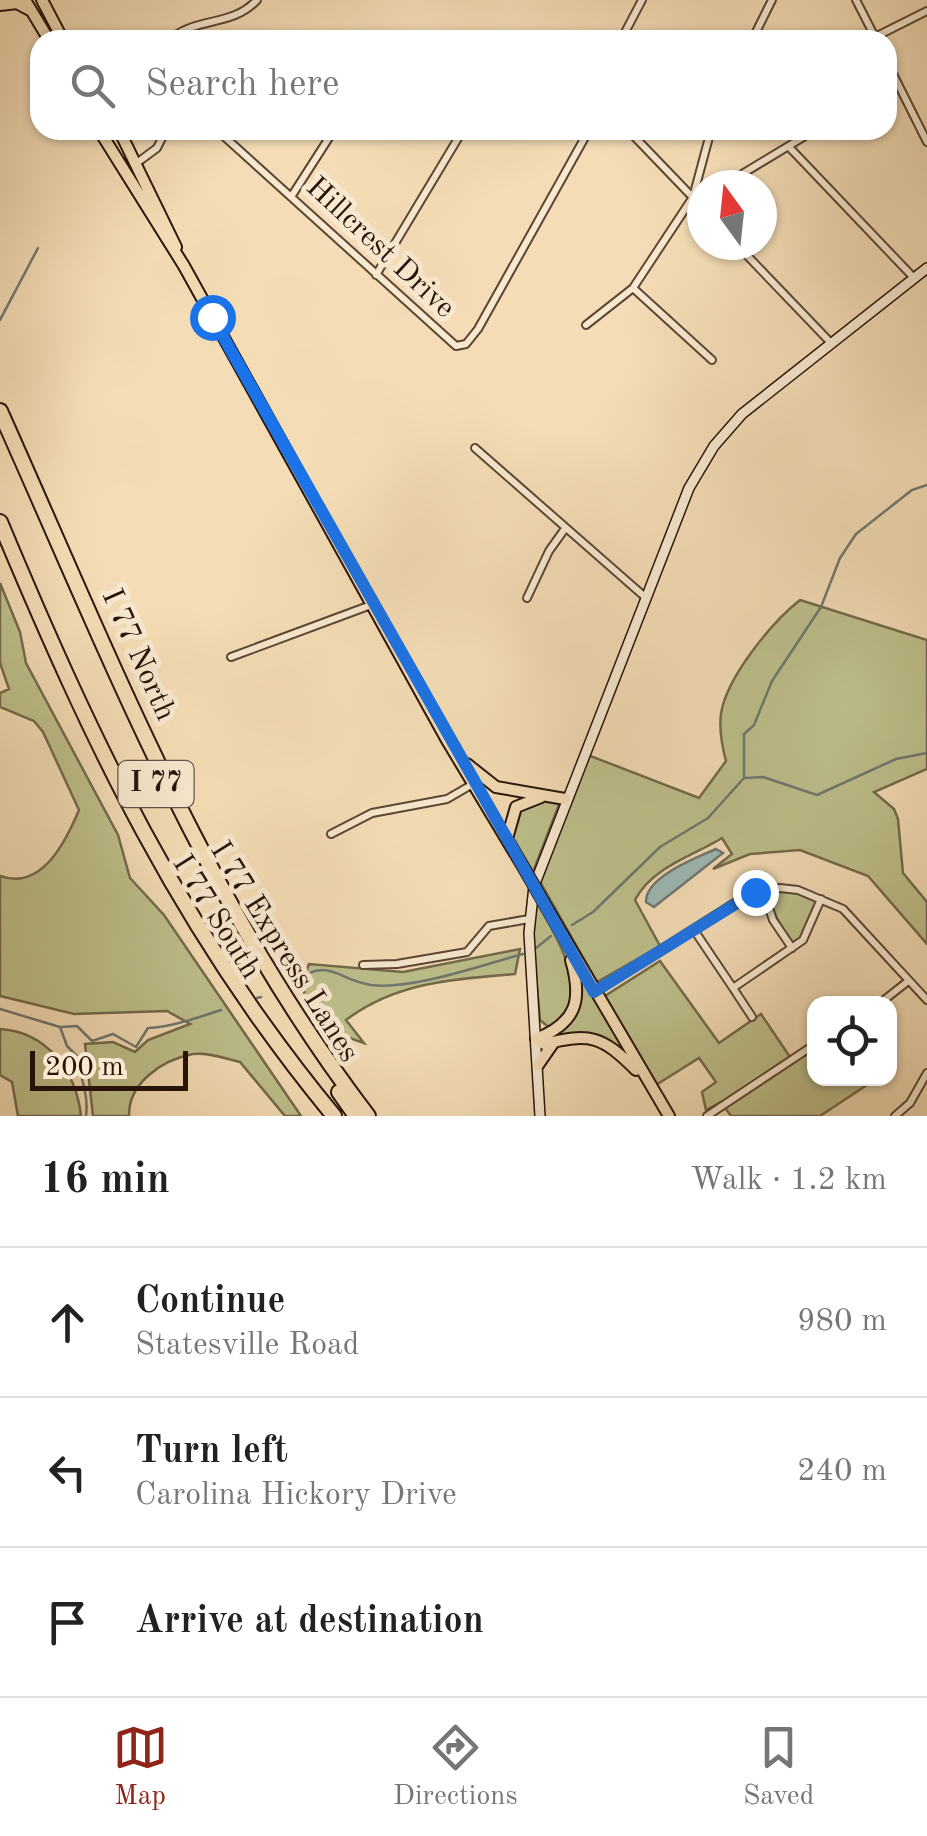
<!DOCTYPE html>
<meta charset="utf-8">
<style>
:root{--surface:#fff;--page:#f2f2f2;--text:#222;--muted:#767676;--line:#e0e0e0;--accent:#8f2418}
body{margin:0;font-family:"Old Standard TT",serif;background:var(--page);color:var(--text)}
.controls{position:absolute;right:30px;bottom:30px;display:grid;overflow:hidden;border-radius:20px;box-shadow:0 2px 8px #0004}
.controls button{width:90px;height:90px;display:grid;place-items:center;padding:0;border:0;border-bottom:2px solid var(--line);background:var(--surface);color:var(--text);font:50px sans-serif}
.compass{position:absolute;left:687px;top:170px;width:90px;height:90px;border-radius:50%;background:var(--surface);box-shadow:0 2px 8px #0004;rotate:345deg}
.scale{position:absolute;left:30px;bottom:25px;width:158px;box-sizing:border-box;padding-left:10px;border:5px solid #281309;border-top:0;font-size:28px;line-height:35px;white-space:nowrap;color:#281309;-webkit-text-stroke:8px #f8e9d0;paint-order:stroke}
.stop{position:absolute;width:30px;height:30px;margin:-22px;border:8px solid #1a73e8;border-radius:50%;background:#fff}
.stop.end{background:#1a73e8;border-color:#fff;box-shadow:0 2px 10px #0008}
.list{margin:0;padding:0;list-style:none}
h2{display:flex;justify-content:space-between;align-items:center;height:130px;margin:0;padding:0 40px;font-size:42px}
h2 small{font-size:32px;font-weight:400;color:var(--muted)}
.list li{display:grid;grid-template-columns:65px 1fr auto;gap:30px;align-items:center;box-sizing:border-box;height:150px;padding:0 40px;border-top:2px solid var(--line)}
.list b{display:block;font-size:38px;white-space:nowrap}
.list p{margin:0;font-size:32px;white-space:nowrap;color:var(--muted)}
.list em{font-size:32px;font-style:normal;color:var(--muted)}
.icon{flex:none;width:55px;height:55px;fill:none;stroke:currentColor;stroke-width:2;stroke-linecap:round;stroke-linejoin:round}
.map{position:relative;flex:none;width:927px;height:1116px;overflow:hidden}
.search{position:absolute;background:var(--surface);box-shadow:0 2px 8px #0004;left:30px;right:30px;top:30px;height:110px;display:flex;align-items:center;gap:25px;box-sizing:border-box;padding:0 35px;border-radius:30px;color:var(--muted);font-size:38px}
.sheet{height:580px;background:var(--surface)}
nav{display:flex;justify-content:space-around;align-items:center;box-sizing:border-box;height:140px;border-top:2px solid var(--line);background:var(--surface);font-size:28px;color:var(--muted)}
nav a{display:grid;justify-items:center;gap:5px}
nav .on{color:var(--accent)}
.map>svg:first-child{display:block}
.green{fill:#bec08c;stroke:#736a4a;stroke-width:2.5}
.water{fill:#9ebab7;stroke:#6f7771;stroke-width:2.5}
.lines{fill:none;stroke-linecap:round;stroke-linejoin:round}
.stream{stroke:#6f7771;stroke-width:2.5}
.street-casing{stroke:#5b4634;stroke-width:10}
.secondary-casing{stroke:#281309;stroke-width:12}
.primary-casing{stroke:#281309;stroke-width:14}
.highway-casing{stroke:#281309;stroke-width:18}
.street{stroke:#f8e9d0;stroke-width:6}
.secondary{stroke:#f8e9d0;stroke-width:9}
.primary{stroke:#f4ddb6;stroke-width:10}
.highway{stroke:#f4ddb6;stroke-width:14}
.primary-bridge-casing{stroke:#281309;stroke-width:14;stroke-linecap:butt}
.primary-bridge{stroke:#f4ddb6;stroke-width:10}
.route{stroke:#1a73e8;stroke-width:12}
.labels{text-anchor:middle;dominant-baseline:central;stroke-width:10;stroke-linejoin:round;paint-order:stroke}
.shield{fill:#f8e9d0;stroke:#665345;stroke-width:2.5}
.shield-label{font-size:28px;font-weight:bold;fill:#281309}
.street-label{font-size:30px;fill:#281309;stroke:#f8e9d0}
</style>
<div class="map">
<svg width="927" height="1116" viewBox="0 0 927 1116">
<rect width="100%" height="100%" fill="#f4ddb6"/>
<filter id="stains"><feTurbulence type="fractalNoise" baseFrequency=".002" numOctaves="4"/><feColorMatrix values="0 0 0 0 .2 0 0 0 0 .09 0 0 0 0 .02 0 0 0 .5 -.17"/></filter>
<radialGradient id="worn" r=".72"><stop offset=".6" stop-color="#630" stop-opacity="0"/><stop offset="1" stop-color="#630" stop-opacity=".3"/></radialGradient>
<path class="green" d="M0 583 20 632 26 663 118 835 130 878 164 915 301 1116H285L240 1062C226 1059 208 1052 193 1054 161 1060 128 1084 129 1116H93L85 1044 113 1042 135 1052 148 1040 190 1024 167 1011 74 1014 0 996V876C42 891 66 841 79 810L43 732 34 721 0 707V693L9 689 0 663Z
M800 600 927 640V769L874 792 894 809 898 819 903 873 927 902V944L868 876 800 850 750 854 713 869 732 854 722 838C693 856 652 867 635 900L660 946 597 982 538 878 588 755 699 798 726 761C722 746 719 729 721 714 726 678 772 622 800 600Z
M537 799 560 802 533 872 510 832 522 807Z
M780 888 821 899 807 933 792 948 763 890Z
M537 902C559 943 573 958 571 1009L551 1029 540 1020 532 933Z
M520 949 515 974C454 979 396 982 346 1020L364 1043C326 1031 290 1009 309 964L403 972Z
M660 961 719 1043 761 1014 792 1060 814 1045V1078L876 1079 820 1116H731L721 1102 706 1110 702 1092 716 1082 699 1058 656 1085 605 996Z
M574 963 636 1067 605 1041 543 1040 559 1033 572 1020Z
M0 1029C47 1032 76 1071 81 1116H18L12 1082 0 1075Z"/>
<path class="water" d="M716 849 723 853 654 907 646 902C645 877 696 858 716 849Z"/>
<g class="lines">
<path class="stream" d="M0 320 38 248
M744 776V734L754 725 772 681 821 607 840 558 856 534 912 490 927 485
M572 925 593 912 660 847 708 818 744 778 763 777 817 795 896 759 927 753
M536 948 551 936
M293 982C331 956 336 980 371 985 414 990 481 965 523 954
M257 998 261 997
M0 1009 60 1027 67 1046 78 1057C80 1079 89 1094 86 1116
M60 1027 77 1026 92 1041 113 1034 136 1047 148 1028C172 1027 196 1018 221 1010"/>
<g class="street-casing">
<path id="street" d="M856 0 876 39
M173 37C200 17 233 26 257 0
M875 37 927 11
M621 40 642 0
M752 40 772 0
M887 62 927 142
M217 130 456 346 466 344 478 329 589 130
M628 130 702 207
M790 148 914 278
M134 165 157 148 166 130
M724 185 815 130
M291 197 334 130
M737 245 831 343
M376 275 463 130
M633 288 712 360
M586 325 633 288 693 197 711 130
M475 448 645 597
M527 598 549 551 564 530
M231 657 371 605
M331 834 372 813 447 799 473 784
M763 890 773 920 792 948
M694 930 733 988 803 940 821 899
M363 965 397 964 467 952 489 926 529 919
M733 988 752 1017
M595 991 747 895 780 888 798 890 843 909 927 1000
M879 1004 907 982
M707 1116 814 1045
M895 1116 910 1103 927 1073"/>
</g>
<g class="secondary-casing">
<path id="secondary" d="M540 1116 529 933 534 886 689 488 714 446 742 414 927 268"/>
</g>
<g class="primary-casing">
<path id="primary" d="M25 0 49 40
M42 0 63 40
M0 5 17 3 30 10
M99 130 184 266 448 742 525 870
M119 130 176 247
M467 764 496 787 565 799
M508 835 516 807 541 797
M544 903 669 1116
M536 1039 544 1044C590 1033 601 1035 636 1070
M536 1039C576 1023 583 1001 571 960
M538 1065 554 1042"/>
</g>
<g class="highway-casing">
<path id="highway" d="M0 411C109 654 204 902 368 1116
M0 522C92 742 180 930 334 1116
M339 1092 356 1116"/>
</g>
<use href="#street" class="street"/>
<use href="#secondary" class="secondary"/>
<use href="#primary" class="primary"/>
<use href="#highway" class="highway"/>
<g class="primary-bridge-casing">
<path id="primary-bridge" d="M525 870 544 903"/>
</g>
<use href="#primary-bridge" class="primary-bridge"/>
</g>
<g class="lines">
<path class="route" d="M212 317 594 992 755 892"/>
</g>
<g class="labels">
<rect class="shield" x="118.5" y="761" width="75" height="46" rx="8"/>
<g class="shield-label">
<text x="156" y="784">I 77</text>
</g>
<g class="street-label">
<text transform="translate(380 248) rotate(43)">Hillcrest Drive</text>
<text transform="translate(138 655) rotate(66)">I 77 North</text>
<text transform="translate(216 917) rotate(58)">I 77 South</text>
<text transform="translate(284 952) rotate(58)">I 77 Express Lanes</text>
</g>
</g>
<rect width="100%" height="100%" filter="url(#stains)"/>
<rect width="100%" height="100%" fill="url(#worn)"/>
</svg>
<div class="controls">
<button><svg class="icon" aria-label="locate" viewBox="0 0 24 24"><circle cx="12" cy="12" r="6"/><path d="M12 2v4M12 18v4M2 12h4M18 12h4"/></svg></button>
</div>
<svg class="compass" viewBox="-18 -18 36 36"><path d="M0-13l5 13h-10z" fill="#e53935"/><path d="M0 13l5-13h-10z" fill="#767676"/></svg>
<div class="scale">200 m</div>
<div class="stop" style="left:212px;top:317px"></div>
<div class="stop end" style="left:755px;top:892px"></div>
<div class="search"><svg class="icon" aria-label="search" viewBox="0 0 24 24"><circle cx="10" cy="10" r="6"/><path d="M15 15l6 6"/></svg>Search here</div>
</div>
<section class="sheet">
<h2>16 min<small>Walk · 1.2 km</small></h2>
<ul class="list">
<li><svg class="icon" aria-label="ahead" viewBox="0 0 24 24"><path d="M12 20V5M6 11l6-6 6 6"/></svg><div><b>Continue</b><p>Statesville Road</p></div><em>980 m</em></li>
<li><svg class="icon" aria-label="left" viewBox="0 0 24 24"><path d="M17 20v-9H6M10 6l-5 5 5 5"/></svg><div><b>Turn left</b><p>Carolina Hickory Drive</p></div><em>240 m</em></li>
<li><svg class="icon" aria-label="arrive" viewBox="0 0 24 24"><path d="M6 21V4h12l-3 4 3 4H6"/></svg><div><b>Arrive at destination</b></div></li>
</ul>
</section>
<nav>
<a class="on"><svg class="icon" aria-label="map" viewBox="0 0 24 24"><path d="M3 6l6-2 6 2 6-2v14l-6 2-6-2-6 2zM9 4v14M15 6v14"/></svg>Map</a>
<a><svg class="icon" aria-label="directions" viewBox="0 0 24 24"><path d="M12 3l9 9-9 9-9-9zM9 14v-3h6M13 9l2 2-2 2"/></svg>Directions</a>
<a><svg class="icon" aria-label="saved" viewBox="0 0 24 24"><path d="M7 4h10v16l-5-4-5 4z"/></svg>Saved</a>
</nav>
